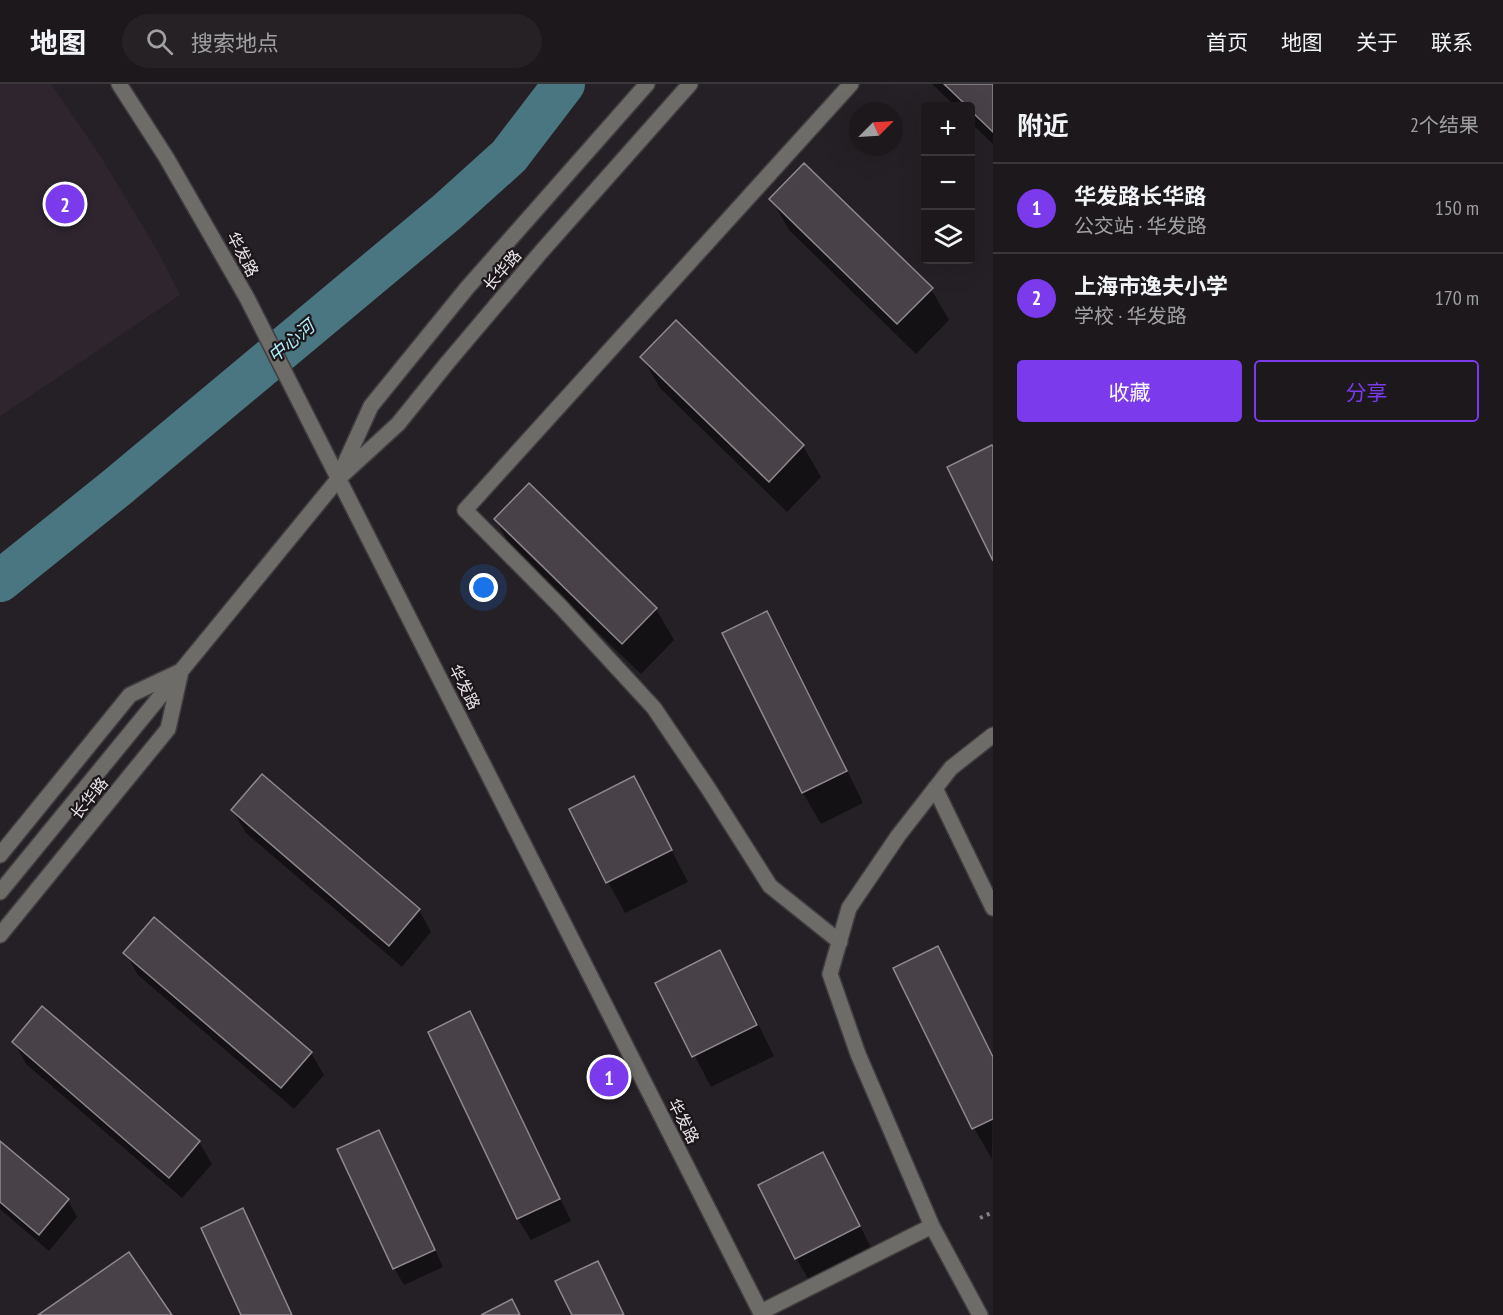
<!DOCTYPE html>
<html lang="zh">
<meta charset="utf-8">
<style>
:root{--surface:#1c181c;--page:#252125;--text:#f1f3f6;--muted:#a0a0a3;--line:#3a373b;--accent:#7c3aed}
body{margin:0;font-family:"PT Sans Narrow","Noto Sans SC",sans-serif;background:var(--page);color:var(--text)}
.controls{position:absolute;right:18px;top:18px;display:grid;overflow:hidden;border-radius:6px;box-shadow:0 6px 24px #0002}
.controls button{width:54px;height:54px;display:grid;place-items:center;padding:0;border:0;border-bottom:2px solid var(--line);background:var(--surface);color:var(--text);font:30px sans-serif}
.compass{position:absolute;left:849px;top:18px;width:54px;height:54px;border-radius:50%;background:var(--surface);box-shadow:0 6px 24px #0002;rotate:66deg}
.you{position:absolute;left:484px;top:504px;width:21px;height:21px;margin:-15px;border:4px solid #fff;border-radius:50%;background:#1a73e8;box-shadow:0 0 0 9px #1a73e833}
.badge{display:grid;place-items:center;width:39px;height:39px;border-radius:50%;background:var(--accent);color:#fff;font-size:20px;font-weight:700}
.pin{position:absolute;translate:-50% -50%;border:3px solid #fff;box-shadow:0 2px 6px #0006}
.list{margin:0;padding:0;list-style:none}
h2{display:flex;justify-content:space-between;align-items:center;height:78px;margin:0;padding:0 24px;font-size:26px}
h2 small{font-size:20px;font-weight:400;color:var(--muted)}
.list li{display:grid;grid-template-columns:39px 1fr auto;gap:18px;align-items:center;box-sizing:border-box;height:90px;padding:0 24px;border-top:2px solid var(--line)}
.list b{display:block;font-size:22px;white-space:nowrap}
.list p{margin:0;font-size:20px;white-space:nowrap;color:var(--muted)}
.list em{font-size:20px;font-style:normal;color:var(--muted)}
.actions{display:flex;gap:12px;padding:18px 24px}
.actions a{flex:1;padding:14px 0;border:2px solid var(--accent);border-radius:6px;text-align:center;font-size:21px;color:var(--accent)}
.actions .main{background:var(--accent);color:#fff}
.icon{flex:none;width:33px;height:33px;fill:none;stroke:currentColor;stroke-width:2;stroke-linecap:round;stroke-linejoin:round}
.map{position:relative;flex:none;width:993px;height:1231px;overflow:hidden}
header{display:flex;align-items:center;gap:36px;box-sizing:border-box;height:84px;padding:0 30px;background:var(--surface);border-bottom:2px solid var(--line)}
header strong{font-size:28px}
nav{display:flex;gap:33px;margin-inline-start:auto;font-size:21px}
.search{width:420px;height:54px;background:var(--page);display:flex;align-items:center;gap:15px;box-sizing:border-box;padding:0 21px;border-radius:33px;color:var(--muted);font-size:22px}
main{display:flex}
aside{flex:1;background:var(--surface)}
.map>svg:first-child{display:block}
.built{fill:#2f252f}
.shadow{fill:#0007}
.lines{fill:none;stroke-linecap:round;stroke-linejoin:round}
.river{stroke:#497680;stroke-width:42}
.building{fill:#484248;stroke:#8f888f;stroke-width:1.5}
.minor-casing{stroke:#403c40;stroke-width:18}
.path{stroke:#827e82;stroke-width:4;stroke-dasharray:3 4.5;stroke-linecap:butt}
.minor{stroke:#6e6c69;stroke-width:15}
.labels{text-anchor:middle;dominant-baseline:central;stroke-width:4.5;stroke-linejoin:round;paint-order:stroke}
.street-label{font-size:16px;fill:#e9e6e9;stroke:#1c161b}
.water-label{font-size:18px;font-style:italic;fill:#afedfb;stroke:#1c161b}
</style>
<header>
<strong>地图</strong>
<div class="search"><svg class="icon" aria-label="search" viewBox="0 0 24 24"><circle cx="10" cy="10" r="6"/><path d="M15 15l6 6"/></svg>搜索地点</div>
<nav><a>首页</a><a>地图</a><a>关于</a><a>联系</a></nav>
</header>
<main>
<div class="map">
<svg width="993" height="1231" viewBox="0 0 993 1231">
<rect width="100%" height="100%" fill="#252025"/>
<path class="built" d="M0 0H51L101 73 157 166 180 211 0 332Z"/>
<path class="shadow" d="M932 0H993V60L970 38V22H955Z
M771 115 931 205 949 236 916 270 789 146Z
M642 273 803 362 821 393 787 428 660 304Z
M496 436 656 525 674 556 641 590 513 467Z
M767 529 785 560 863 719 821 740 803 709 724 550Z
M262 692 419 826 431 848 402 883 246 749 233 727Z
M634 694 688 798 625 829 608 798 572 725Z
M937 864 955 895 993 971 992 1075 974 1044 895 885Z
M720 868 738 899 774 972 711 1003 657 900Z
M125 869 311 969 324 991 294 1025 138 891Z
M470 929 482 951 571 1137 531 1156 518 1135 430 948Z
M14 958 199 1058 212 1080 182 1114 26 980Z
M379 1048 388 1064 443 1183 404 1201 394 1184 339 1066Z
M0 1059 68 1116 77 1133 49 1167 0 1125Z
M822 1070 840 1101 876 1174 814 1205 796 1174Z
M242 1126 252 1143 293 1231H243Z
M598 1179 610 1200 625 1231H573Z"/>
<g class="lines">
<path class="river" d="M0 497 116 404 448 127 509 72 564 0"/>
</g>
<path class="building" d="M944 0H993V48L970 26V22H967Z
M804 79 933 204 897 240 769 115Z
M676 236 804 361 769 398 640 273Z
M992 361 993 362V477L947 383Z
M529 399 657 524 622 560 494 435Z
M767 527 847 687 802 709 722 549Z
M262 690 420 825 389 862 231 726Z
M634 692 672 766 606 799 569 725Z
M154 833 312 968 281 1004 123 869Z
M938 862 993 973V1035L972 1045 893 884Z
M720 866 757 941 692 973 655 899Z
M42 922 200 1057 169 1094 12 958Z
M470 927 560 1115 517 1135 428 948Z
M379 1046 435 1166 393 1185 337 1065Z
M0 1057 69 1115 39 1151 0 1118Z
M823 1068 860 1142 795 1175 758 1101Z
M243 1124 292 1231H241L201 1144Z
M129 1168 172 1231H38Z
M598 1177 624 1231H572L555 1197Z
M512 1215 520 1231H481Z"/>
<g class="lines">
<g class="minor-casing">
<path id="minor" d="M119 0 166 73 247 214 762 1231
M341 388 371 322 467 204 647 0
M935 704 993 824
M0 771 130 611 181 587 168 645 0 851
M0 808 339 394 398 340 448 278 541 168 690 0
M840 858 770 802 708 704 654 624 561 523 465 426 851 0
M761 1228 932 1142
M980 1231 932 1142 858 970 830 890 849 824 898 752 951 684 993 651"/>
</g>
<path class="path" d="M980 1134 993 1128"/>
<use href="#minor" class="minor"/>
</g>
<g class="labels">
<g class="street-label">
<text transform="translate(243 170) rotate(62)">华发路</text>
<text transform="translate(502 186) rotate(-49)">长华路</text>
<text transform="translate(465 603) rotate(63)">华发路</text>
<text transform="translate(89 714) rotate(-51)">长华路</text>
<text transform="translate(684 1037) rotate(63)">华发路</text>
</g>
<g class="water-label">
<text transform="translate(291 257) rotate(-40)">中心河</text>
</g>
</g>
</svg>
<div class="controls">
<button>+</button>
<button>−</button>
<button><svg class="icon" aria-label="layers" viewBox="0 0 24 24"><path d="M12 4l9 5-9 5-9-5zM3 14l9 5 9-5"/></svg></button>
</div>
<svg class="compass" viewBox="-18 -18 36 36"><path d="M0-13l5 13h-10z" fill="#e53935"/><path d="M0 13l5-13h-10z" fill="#a0a0a3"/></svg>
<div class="you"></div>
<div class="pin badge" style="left:609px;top:993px">1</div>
<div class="pin badge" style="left:65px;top:120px">2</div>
</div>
<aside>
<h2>附近<small>2个结果</small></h2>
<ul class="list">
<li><span class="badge">1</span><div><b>华发路长华路</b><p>公交站 · 华发路</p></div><em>150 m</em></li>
<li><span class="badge">2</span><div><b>上海市逸夫小学</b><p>学校 · 华发路</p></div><em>170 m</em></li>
</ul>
<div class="actions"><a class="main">收藏</a><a>分享</a></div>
</aside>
</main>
